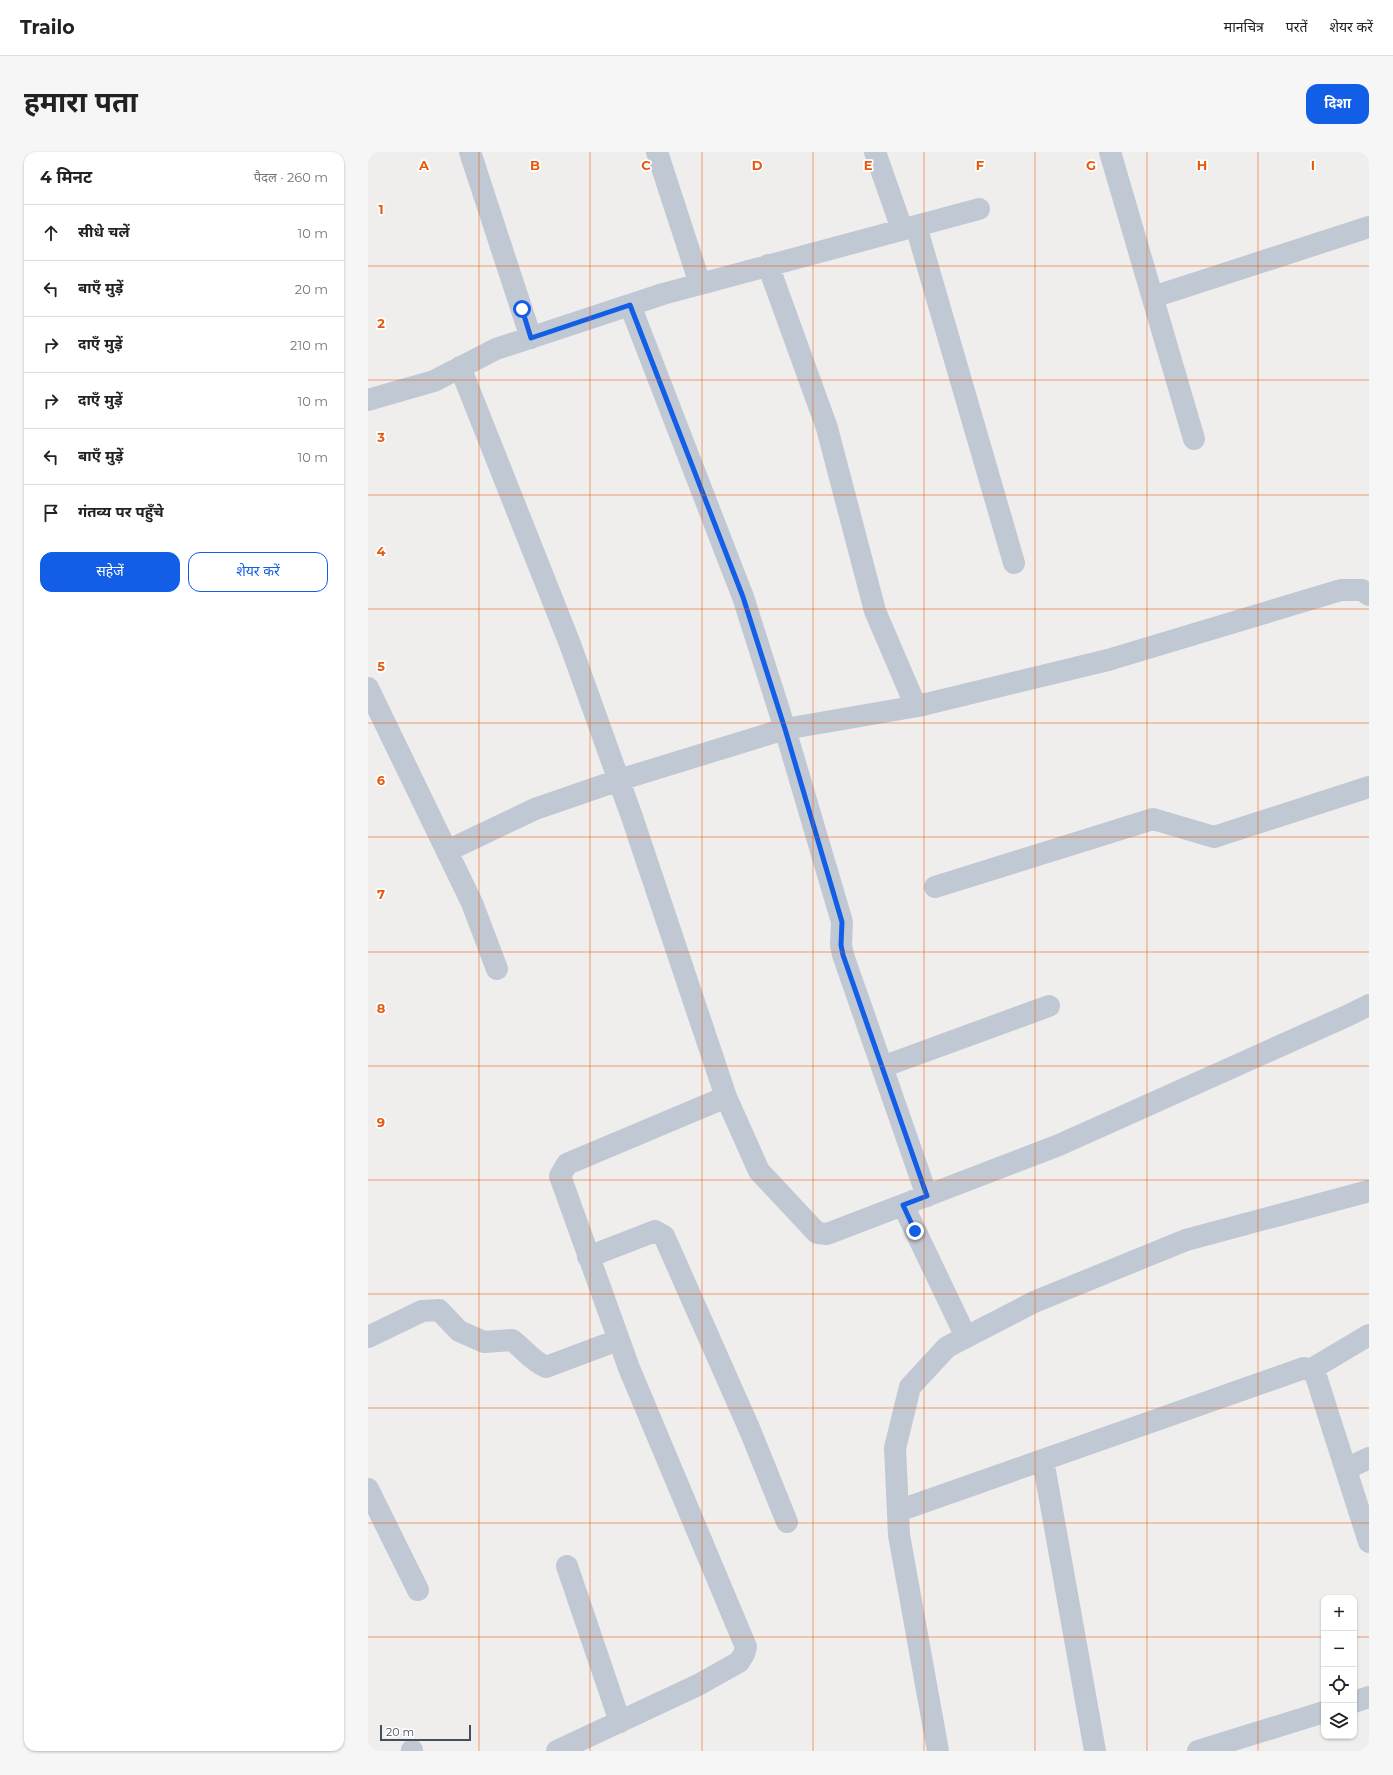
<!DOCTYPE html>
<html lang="hi">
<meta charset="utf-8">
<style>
:root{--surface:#fff;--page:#f6f6f6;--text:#222;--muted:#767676;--line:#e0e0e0;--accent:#125ee6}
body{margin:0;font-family:Montserrat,"Noto Sans Devanagari",sans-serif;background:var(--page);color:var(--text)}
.controls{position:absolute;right:12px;bottom:12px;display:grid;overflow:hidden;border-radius:8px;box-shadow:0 1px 3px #0004}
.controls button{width:36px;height:36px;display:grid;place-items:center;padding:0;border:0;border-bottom:1px solid var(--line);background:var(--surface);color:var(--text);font:20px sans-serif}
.scale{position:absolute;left:12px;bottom:10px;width:91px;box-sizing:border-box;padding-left:4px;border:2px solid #454f5b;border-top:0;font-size:11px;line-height:14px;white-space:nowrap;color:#454f5b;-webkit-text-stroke:3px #fff;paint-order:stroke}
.stop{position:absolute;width:12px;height:12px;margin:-9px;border:3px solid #125ee6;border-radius:50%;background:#fff}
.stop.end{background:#125ee6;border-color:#fff;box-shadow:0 1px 4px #0008}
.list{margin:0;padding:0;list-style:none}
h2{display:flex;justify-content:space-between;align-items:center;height:52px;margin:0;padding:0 16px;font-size:17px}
h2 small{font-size:13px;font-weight:400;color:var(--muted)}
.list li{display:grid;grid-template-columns:26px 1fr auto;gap:12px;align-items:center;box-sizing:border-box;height:56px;padding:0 16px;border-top:1px solid var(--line)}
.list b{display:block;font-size:15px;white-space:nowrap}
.list em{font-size:13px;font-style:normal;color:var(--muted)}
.actions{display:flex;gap:8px;padding:12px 16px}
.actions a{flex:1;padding:9px 0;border:1px solid var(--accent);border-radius:12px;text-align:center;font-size:14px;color:var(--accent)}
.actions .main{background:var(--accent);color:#fff}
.icon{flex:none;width:22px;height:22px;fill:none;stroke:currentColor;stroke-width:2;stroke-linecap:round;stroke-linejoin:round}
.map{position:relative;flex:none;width:1001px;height:1599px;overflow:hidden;border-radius:12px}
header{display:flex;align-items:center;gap:24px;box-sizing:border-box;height:56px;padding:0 20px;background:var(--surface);border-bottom:1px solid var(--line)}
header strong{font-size:19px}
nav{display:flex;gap:22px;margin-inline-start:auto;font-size:14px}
.intro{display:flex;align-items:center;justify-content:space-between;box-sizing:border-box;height:96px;padding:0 24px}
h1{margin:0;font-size:28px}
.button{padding:10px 18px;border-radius:12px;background:var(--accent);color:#fff;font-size:14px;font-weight:700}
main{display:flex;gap:24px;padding:0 24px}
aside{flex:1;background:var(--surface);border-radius:12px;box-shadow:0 1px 3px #0004}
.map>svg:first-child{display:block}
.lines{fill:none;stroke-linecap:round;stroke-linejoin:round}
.minor{stroke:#c0c8d3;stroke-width:22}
.route{stroke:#125ee6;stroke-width:5}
.grid{fill:none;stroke:#e8590c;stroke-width:1;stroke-opacity:0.55}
.grid-label{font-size:13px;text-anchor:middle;font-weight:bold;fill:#e8590c;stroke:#fff;stroke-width:3.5;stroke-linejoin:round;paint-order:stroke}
</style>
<header>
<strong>Trailo</strong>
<nav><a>मानचित्र</a><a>परतें</a><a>शेयर करें</a></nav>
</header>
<div class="intro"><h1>हमारा पता</h1><a class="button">दिशा</a></div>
<main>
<aside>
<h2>4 मिनट<small>पैदल · 260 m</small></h2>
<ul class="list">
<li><svg class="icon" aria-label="ahead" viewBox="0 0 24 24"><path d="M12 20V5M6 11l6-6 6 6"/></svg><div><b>सीधे चलें</b></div><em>10 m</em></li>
<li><svg class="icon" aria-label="left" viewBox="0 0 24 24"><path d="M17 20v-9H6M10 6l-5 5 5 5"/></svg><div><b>बाएँ मुड़ें</b></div><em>20 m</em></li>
<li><svg class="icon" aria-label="right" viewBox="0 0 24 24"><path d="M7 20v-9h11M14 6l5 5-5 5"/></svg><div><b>दाएँ मुड़ें</b></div><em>210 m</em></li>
<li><svg class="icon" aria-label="right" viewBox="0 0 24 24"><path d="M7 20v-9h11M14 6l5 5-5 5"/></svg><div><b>दाएँ मुड़ें</b></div><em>10 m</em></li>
<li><svg class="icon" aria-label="left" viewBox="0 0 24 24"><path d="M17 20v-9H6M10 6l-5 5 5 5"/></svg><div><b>बाएँ मुड़ें</b></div><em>10 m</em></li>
<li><svg class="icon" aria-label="arrive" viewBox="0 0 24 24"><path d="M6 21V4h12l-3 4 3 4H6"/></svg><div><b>गंतव्य पर पहुँचे</b></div></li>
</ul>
<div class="actions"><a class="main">सहेजें</a><a>शेयर करें</a></div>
</aside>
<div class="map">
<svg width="1001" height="1599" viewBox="0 0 1001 1599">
<rect width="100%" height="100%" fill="#f0eded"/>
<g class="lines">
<path class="minor" d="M102 0 163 186
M289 0 332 132
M507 0 534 77
M742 0 826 287
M548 74 646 411
M400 113 459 276 507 459 546 550 550 554 740 508 973 438H994L1001 443
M785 145 1001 75
M262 153 375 445 417 577 474 770 473 793 475 803 559 1044
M92 215 202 492 264 665 358 945 391 1019 449 1081 459 1082 691 993 981 863 1001 853
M0 248 66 229 128 197 295 142 611 57
M0 536 104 751 129 817
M79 699 167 657 251 628 417 577 550 554
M567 735 785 667 846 685 1001 635
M514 915 681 854
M535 1053 598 1185
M220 1105 287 1079 296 1084 381 1276 419 1370
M0 1185 54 1159 71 1158 91 1179 116 1190 144 1188C156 1197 164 1209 178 1215L250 1188
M942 1218 1001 1183
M675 1308 727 1599
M978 1317 1001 1306
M0 1337 50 1438
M530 1359 936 1216 947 1221 1001 1390
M199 1414 252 1570
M986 1550 1001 1545
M44 1598V1599
M189 1599 330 1533 371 1510 376 1502 378 1495 261 1216 192 1024 199 1012 358 945
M570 1599 531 1383 527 1296 542 1235 579 1195 666 1150 818 1088 1001 1039
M830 1599 956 1560"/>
</g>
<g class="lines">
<path class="route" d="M154 157 163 186 262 153 375 445 417 577 474 770 473 793 475 803 559 1044 535 1053 547 1079"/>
</g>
<path class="grid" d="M111 0V1599M222 0V1599M334 0V1599M445 0V1599M556 0V1599M667 0V1599M779 0V1599M890 0V1599M0 114H1001M0 228H1001M0 343H1001M0 457H1001M0 571H1001M0 685H1001M0 800H1001M0 914H1001M0 1028H1001M0 1142H1001M0 1256H1001M0 1371H1001M0 1485H956M986 1485H1001"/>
<g class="grid-label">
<text x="56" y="18">A</text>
<text x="167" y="18">B</text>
<text x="278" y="18">C</text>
<text x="389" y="18">D</text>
<text x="500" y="18">E</text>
<text x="612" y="18">F</text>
<text x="723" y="18">G</text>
<text x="834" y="18">H</text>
<text x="945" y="18">I</text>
<text x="13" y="62">1</text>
<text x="13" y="176">2</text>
<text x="13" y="290">3</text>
<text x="13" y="404">4</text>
<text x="13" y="519">5</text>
<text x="13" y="633">6</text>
<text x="13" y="747">7</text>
<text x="13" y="861">8</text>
<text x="13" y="975">9</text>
</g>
</svg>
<div class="controls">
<button>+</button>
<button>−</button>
<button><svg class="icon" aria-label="locate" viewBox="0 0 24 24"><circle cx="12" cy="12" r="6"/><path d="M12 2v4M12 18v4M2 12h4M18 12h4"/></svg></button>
<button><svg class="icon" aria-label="layers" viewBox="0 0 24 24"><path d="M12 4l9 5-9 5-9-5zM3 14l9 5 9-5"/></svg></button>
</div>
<div class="scale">20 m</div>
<div class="stop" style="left:154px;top:157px"></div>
<div class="stop end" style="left:547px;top:1079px"></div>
</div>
</main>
